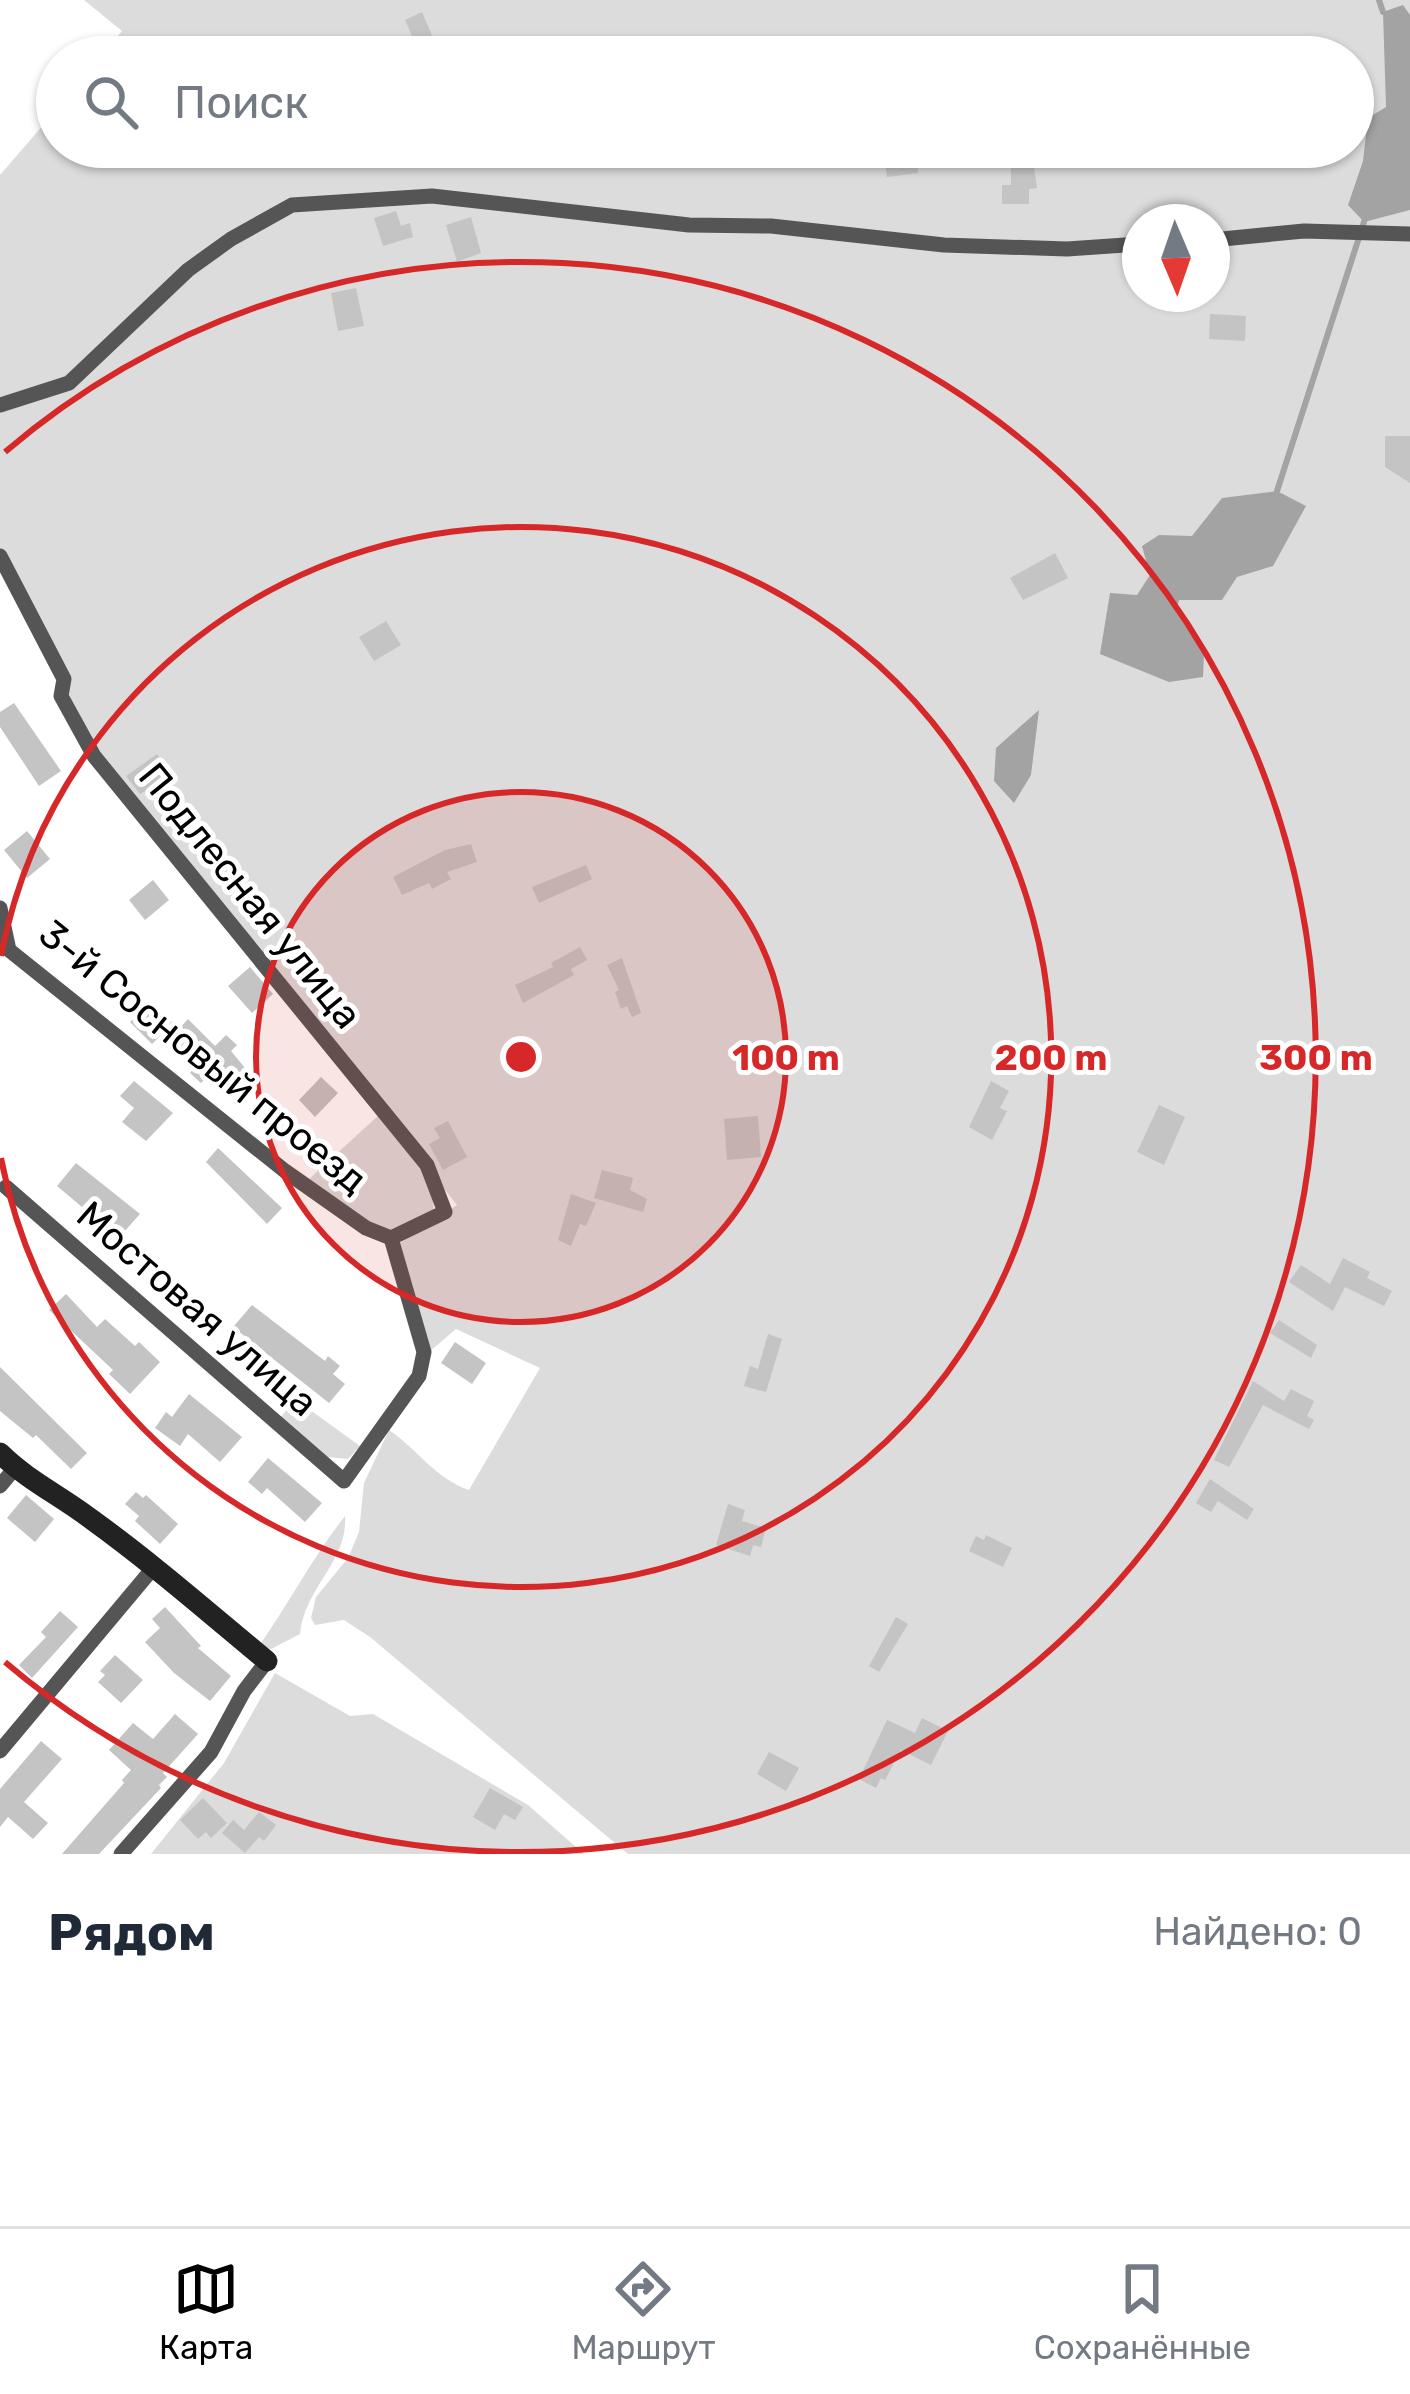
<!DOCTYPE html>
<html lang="ru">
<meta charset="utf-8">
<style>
:root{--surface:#fff;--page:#f2f2f3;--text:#1f2937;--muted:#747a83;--line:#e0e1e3;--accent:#000}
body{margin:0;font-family:Rubik,sans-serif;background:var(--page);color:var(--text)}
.compass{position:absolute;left:1122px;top:204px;width:108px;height:108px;border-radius:50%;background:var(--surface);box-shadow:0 3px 9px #0004;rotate:178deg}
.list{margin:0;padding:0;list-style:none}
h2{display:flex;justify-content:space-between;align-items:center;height:156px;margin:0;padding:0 48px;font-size:51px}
h2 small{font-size:39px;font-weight:400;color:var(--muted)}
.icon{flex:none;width:66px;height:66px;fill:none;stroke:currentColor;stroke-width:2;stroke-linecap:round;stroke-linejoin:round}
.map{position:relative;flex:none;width:1410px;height:1854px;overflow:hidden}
.search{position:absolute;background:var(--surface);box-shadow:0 3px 9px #0004;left:36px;right:36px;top:36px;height:132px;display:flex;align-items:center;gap:30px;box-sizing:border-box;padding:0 42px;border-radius:66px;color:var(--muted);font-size:45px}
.sheet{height:372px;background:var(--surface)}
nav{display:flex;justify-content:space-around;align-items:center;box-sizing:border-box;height:168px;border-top:3px solid var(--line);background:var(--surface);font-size:33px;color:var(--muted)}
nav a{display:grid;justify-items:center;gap:6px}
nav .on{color:var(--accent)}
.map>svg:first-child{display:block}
.green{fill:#dcdcdc;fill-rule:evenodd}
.water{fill:#a3a3a3}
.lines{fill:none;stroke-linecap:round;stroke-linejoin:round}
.stream{stroke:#a3a3a3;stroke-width:6}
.building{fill:#c4c4c4}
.street{stroke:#555;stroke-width:15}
.secondary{stroke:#222;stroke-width:21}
.ring{fill:none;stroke:#d62828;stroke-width:6}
.labels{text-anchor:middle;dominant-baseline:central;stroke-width:10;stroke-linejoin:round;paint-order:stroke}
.street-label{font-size:39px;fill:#000;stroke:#fff}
.centre{fill:#d62828;stroke:#fff;stroke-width:6}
.ring-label{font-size:36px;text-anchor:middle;font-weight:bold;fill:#d62828;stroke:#fff;stroke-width:10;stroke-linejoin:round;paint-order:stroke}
</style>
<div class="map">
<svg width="1410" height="1854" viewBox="0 0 1410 1854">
<rect width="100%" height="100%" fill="#fff"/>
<path class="green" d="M84 0H1410V1854H628L370 1637 344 1620 315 1625 311 1618 316 1597 348 1558 359 1532 364 1483 389 1430C418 1450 436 1479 469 1490L540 1368 456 1329 429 1352 400 1243 457 1205 88 742 0 560V175L57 109V147H1353V57H100L122 31ZM1140 222H1212V294H1140Z
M380 1114C402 1143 438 1176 433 1214L385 1232 370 1226 308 1180Z
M295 1399 360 1446 348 1459 327 1457 281 1417Z
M345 1516C348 1562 305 1586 300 1634L271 1649 259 1646C289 1603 313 1557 345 1516Z
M275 1673 350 1716 373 1714 528 1805 584 1854H151L224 1763Z"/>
<path class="water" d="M1403 5 1410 15V210L1364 222 1348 205 1363 161 1368 118 1386 107 1383 12Z
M1277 491 1306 506 1273 566 1237 577 1222 600H1179L1176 612 1204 653 1203 677 1169 682 1100 654 1110 593 1137 595 1150 575 1142 546 1159 535 1192 536 1222 498Z
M1039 710 1031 775 1014 803 994 781 996 748Z"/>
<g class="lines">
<path class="stream" d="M1379 0 1383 12
M1277 491 1364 222"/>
</g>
<path class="building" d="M422 12 441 57H421L405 20Z
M883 147H898L899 153 940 147V164H918V173L887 177Z
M1021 159H1033L1037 188 1029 189V204H1002V185H1011V168H1021Z
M396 211 401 226 410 223 413 237 383 246 374 218Z
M471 217 481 253 457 262 446 225Z
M356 288 364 326 338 331 331 293Z
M1210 314 1246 316 1245 341 1209 339Z
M1385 436H1410V483L1385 467Z
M1055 553 1068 578 1023 600 1010 578Z
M386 621 401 645 374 661 359 637Z
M14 703 61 771 39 786 0 727V712Z
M157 754 172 776 140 794 126 776Z
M27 831 50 859 27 878 4 850Z
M471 844 477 862 447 872 451 879 432 889 429 883 402 895 393 877 445 850Z
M586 865 592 879 539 903 532 887Z
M153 880 169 900 145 920 129 900Z
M580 947 587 960 571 969 574 975 523 1003 515 985 553 967 551 963Z
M622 958 641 1013 632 1017 627 1006 621 1009 615 992 619 990 607 965Z
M250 967 273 994 252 1013 228 986Z
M151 1001 179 1029 188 1019 215 1046 226 1035 237 1045 231 1051 254 1079 231 1098 210 1073 201 1083 190 1073 196 1066 163 1033 152 1044 130 1022Z
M321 1077 338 1093 315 1117 299 1100Z
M134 1081 173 1113 146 1141 122 1122 134 1108 120 1096Z
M991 1081 1009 1091 1000 1108 1007 1111 992 1140 969 1127Z
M1159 1105 1185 1117 1164 1165 1137 1152Z
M758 1116 761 1157 727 1160 724 1119Z
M448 1121 467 1157 443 1170 429 1144 440 1138 434 1128Z
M218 1148 282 1208 267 1224 206 1162Z
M76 1163 140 1214 123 1233 87 1202 82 1207 57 1186Z
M602 1170 633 1178 630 1190 647 1199 643 1212 594 1198Z
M571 1194 596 1203 586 1226 580 1224 571 1246 558 1240Z
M1343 1258 1370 1272 1367 1278 1392 1291 1384 1306 1345 1287 1333 1311 1289 1282 1301 1265 1330 1284Z
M66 1294 97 1327 105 1319 135 1346 139 1342 160 1362 130 1394 109 1374 113 1370 49 1310Z
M252 1305 325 1361 328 1356 340 1366 333 1374 345 1384 329 1403 233 1327Z
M1279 1320 1317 1345 1311 1358 1270 1333Z
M768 1334 782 1339 766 1392 744 1386 750 1366 758 1369Z
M455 1342 486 1363 472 1384 441 1363Z
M0 1367 87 1453 71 1469 36 1435 33 1438 0 1411Z
M1253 1381 1284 1401 1291 1389 1314 1401 1307 1416 1314 1420 1309 1429 1263 1405 1229 1467 1214 1460Z
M189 1394 242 1437 220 1462 188 1434 180 1446 155 1428 166 1412 172 1417Z
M268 1458 322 1503 305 1522 267 1488 262 1494 248 1482Z
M1210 1479 1254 1509 1247 1520 1218 1501 1211 1512 1196 1503Z
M136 1492 143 1498 146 1495 178 1524 160 1544 135 1521 139 1516 125 1504Z
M26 1495 54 1519 35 1542 7 1518Z
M728 1504 745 1510 742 1521 766 1528 761 1547 753 1545 750 1556 716 1545Z
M986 1535 1012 1548 1003 1567 969 1551 976 1536 984 1540Z
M165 1607 201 1646 198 1648 231 1676 210 1701 174 1673 145 1642 160 1628 152 1619Z
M60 1611 78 1627 32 1678 19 1665 46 1637 41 1632Z
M896 1617 908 1624 879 1672 869 1666Z
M115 1655 143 1680 121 1703 98 1682 105 1675 100 1671Z
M175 1714 198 1734 163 1773 167 1777 159 1785 161 1788 99 1854H62L124 1783 122 1780 131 1770 109 1750 133 1723 153 1739Z
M922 1718 948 1731 931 1765 901 1750 885 1780 881 1778 876 1788 859 1779 887 1720 915 1733Z
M41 1741 62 1759 24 1802 48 1823 33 1839 8 1817 0 1827V1789Z
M769 1752 799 1768 786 1791 757 1774Z
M490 1788 523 1807 515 1820 504 1814 495 1830 473 1817Z
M203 1798 227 1823 211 1838 206 1832 198 1839 180 1820Z
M259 1812 276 1825 264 1841 259 1837 245 1853 222 1833 233 1820 244 1830Z"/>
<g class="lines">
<path class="street" d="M1212 240 1304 231 1410 234
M0 405 69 383 188 270 231 239 292 205 432 196 689 225 771 226 944 245 1067 249 1140 244
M0 556 64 679 61 696 94 756 427 1165 445 1212 391 1238
M0 908 9 950 285 1171 366 1228 391 1238
M6 1187 344 1481 419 1376 424 1352 391 1238
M0 1486 15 1468
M0 1751 154 1567
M121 1854 211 1752 244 1691 267 1661"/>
<path class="secondary" d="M0 1453C27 1480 61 1496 91 1519 152 1563 209 1613 267 1661"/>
</g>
<circle cx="521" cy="1057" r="265" fill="#d62828" fill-opacity=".12"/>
<g class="ring">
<circle cx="521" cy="1057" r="265"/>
<path d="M1 956A530 530 0 1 1 1 1158"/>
<path d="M5 452A795 795 0 1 1 5 1662"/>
</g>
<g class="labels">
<g class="street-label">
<text transform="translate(250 896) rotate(51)">Подлесная улица</text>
<text transform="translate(203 1057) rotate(39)">3-й Сосновый проезд</text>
<text transform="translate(197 1309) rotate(41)">Мостовая улица</text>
</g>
</g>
<circle cx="521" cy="1057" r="18" class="centre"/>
<g class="ring-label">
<text x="786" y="1070">100 m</text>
<text x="1051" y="1070">200 m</text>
<text x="1316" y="1070">300 m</text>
</g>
</svg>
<svg class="compass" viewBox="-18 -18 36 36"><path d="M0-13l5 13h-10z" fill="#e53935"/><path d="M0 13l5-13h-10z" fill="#747a83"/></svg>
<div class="search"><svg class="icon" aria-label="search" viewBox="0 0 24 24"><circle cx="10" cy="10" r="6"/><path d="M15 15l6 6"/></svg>Поиск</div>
</div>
<section class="sheet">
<h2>Рядом<small>Найдено: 0</small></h2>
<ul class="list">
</ul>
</section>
<nav>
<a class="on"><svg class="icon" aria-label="map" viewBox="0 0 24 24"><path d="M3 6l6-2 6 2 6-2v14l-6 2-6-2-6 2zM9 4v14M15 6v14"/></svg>Карта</a>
<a><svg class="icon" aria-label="directions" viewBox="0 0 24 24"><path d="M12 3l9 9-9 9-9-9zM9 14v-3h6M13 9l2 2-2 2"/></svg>Маршрут</a>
<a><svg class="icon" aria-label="saved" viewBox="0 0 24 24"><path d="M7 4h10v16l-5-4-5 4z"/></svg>Сохранённые</a>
</nav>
